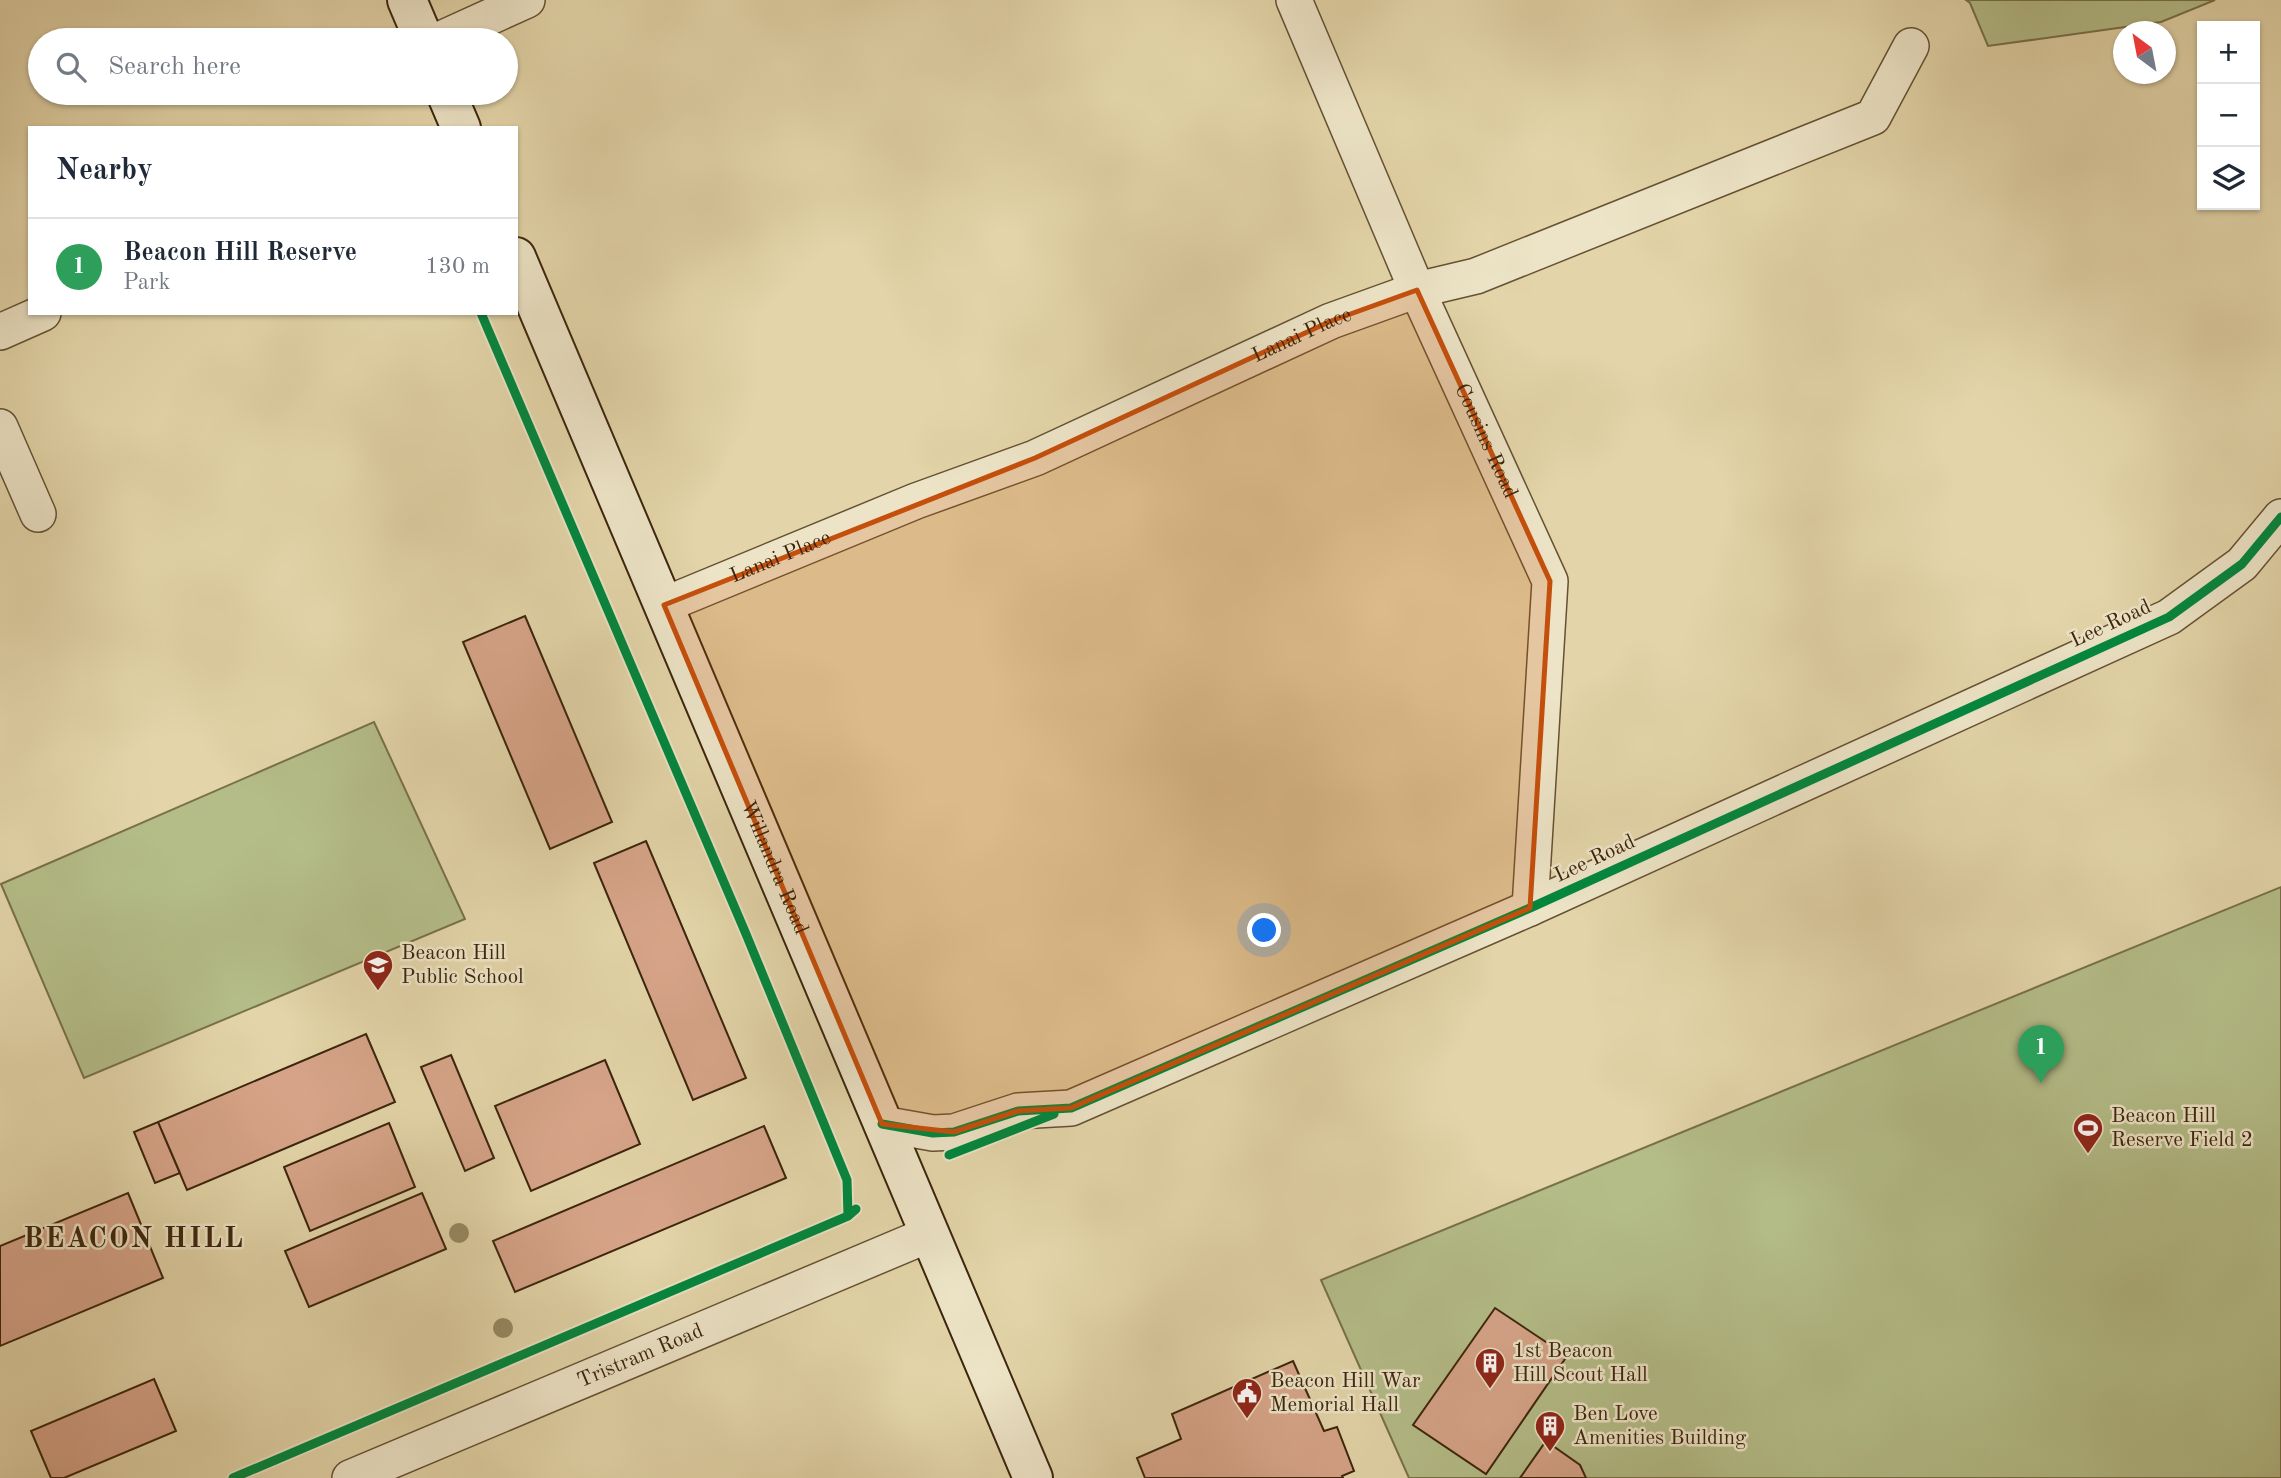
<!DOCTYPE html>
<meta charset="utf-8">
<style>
:root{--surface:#fff;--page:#f2f2f3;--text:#1f2937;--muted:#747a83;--line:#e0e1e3;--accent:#0b8043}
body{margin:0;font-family:"Old Standard TT",serif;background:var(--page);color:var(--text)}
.controls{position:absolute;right:21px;top:21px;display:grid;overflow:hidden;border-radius:0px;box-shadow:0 2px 5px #0004}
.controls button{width:63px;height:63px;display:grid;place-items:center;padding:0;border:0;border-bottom:2px solid var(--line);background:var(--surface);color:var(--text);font:35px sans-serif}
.compass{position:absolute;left:2113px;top:21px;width:63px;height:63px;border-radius:50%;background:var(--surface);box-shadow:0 2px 5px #0004;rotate:328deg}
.you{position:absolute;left:1265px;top:931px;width:24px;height:24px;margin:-18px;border:5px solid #fff;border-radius:50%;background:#1a73e8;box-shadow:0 0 0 10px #1a73e833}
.badge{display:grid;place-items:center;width:46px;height:46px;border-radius:50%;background:var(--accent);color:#fff;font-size:23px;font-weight:700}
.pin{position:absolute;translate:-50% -58px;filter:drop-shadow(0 2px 4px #0008)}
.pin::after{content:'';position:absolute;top:37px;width:24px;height:21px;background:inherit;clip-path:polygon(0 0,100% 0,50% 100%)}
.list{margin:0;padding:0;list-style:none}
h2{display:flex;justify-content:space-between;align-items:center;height:91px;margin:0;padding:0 28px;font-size:30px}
h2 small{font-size:23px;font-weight:400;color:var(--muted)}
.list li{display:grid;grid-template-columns:46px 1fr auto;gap:21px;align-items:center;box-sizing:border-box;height:98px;padding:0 28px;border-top:2px solid var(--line)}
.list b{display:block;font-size:26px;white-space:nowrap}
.list p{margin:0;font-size:23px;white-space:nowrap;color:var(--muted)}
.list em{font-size:23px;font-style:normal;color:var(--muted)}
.icon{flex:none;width:38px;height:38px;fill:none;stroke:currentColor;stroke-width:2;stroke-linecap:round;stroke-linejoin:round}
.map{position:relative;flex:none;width:2281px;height:1478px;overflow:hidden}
.search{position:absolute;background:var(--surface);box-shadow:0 2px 5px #0004;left:28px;top:28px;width:490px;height:77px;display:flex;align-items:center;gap:18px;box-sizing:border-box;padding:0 24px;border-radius:38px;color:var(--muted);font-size:26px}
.panel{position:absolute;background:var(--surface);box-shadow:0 2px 5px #0004;left:28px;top:126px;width:490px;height:189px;border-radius:0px}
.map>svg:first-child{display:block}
.green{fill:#b4bd88;stroke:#78714a;stroke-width:2}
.building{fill:#d7a489;stroke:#3b250c;stroke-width:2}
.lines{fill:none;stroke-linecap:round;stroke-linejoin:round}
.street-casing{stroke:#655133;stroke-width:38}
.secondary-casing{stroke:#3b250c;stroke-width:42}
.street{stroke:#ede4c7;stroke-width:35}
.secondary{stroke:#ede4c7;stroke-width:38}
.cycleway-casing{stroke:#ede4c7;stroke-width:13}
.cycleway{stroke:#00873e;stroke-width:9}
.tree{fill:#978964}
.marked{fill:#c54f0c;fill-opacity:0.2;stroke:#c54f0c;stroke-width:5;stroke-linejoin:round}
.labels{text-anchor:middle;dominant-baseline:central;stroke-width:5;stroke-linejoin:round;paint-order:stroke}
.street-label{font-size:21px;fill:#3b250c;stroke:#ede4c7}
.poi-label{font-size:21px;fill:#3b250c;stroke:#ede4c7;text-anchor:start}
.district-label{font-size:28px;font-weight:bold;letter-spacing:2px;fill:#3b250c;stroke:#ede4c7}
</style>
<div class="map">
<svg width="2281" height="1478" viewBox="0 0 2281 1478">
<rect width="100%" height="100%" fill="#e3d5a9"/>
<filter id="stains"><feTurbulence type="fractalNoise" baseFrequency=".00286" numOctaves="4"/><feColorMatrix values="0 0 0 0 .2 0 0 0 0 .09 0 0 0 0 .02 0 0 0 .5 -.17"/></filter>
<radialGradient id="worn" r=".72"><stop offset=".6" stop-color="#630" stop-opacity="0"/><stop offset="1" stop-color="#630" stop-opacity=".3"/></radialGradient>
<path class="green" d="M1966 0H2215L2161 22 1988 46 1970 3Z
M374 722 465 919 84 1078 1 884Z
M2281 887V1478H1409L1321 1280Z"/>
<path class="building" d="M525 616 612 822 550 849 463 642Z
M646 841 746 1078 693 1100 594 863Z
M366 1034 395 1102 187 1190 158 1122Z
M451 1055 494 1158 465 1171 421 1067Z
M605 1060 640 1144 531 1191 495 1106Z
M158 1122 180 1173 155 1183 134 1132Z
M389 1123 415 1187 310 1231 284 1167Z
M764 1126 786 1178 515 1292 493 1241Z
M128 1193 163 1278 0 1346V1246Z
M422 1193 446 1249 309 1307 285 1251Z
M1495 1308 1567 1356 1486 1474 1413 1425Z
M1293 1361 1324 1431 1337 1427 1354 1471 1342 1476 1343 1478H1145L1137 1458 1181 1439 1172 1414Z
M154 1379 176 1431 64 1478H51L31 1431Z
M1546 1441 1580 1465 1586 1478H1520Z"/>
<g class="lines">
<g class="street-casing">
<g id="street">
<path id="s1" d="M1294 0 1417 290 1550 581 1530 908"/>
<path d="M439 40 527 0"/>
<path d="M0 332 43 313"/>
<path d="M0 427 38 514"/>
<path id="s2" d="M664 605 916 501 1035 458 1331 321 1417 290 1476 276 1873 117 1911 46"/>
<path d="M882 1124 933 1133 954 1132 1018 1111 1071 1108 1530 908 2169 617 2242 564 2281 517"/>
<path id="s3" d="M350 1478 930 1234"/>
</g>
</g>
<g class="secondary-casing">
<g id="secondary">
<path d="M407 0 424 40"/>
<path d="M446 93 461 128"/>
<path id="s4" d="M516 257 1033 1478"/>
</g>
</g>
<use href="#street" class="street"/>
<use href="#secondary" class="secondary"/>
<g class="cycleway-casing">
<path id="cycleway" d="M481 313 746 934 847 1180 848 1216
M882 1124 933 1133 954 1132 1018 1111 1071 1108 1530 908 2169 617 2242 564 2281 517
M949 1155 1054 1114
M233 1478 848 1216 856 1209"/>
</g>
<use href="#cycleway" class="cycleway"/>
</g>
<g class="tree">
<circle cx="459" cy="1233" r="10"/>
<circle cx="503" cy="1328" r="10"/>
</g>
<path class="marked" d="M1417 290 1550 581 1530 908 1071 1108 1018 1111 954 1132 882 1124 664 605 1035 458 1331 321Z"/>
<defs>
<g id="school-pin" transform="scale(1.575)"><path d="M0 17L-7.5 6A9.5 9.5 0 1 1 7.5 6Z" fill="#8f2418" stroke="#ede4c7"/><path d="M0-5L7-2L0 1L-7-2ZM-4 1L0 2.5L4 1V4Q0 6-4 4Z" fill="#fff"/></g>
<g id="stadium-pin" transform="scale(1.575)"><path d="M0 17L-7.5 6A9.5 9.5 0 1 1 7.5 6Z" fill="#8f2418" stroke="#ede4c7"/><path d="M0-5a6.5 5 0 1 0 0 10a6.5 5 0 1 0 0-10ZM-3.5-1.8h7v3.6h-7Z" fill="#fff"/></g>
<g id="building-pin" transform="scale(1.575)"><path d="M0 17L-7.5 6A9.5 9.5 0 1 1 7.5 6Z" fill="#8f2418" stroke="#ede4c7"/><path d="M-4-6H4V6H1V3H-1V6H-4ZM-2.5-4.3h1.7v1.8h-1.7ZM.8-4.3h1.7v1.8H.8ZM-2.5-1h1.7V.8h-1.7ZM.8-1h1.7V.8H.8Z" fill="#fff"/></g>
<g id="civic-pin" transform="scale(1.575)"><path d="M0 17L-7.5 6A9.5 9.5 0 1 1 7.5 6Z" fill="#8f2418" stroke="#ede4c7"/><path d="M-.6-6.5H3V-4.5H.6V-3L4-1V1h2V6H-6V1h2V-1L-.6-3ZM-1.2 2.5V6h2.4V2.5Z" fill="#fff"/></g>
</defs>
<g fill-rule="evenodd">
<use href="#school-pin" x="378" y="965"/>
<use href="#stadium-pin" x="2088" y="1128"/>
<use href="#building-pin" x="1490" y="1363"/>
<use href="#civic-pin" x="1247" y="1393"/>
<use href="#building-pin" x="1550" y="1426"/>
</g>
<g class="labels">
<g class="street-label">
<text stroke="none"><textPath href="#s2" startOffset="693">Lanai Place</textPath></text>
<text stroke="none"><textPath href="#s1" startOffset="481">Cousins Road</textPath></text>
<text stroke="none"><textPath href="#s2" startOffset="126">Lanai Place</textPath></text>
<text transform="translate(2111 624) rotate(-25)">Lee Road</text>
<text transform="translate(1595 859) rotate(-25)">Lee Road</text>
<text stroke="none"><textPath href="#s4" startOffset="663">Willandra Road</textPath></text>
<text stroke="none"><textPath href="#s3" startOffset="315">Tristram Road</textPath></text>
</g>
<g class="poi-label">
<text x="401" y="953">Beacon Hill<tspan x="401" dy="24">Public School</tspan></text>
<text x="2111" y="1116">Beacon Hill<tspan x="2111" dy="24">Reserve Field 2</tspan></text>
<text x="1513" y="1351">1st Beacon<tspan x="1513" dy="24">Hill Scout Hall</tspan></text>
<text x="1270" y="1381">Beacon Hill War<tspan x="1270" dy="24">Memorial Hall</tspan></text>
<text x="1573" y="1414">Ben Love<tspan x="1573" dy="24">Amenities Building</tspan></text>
</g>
<g class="district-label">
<text x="134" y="1240">BEACON HILL</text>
</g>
</g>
<rect width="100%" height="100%" filter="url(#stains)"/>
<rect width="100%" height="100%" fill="url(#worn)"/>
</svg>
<div class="controls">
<button>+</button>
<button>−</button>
<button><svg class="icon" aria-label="layers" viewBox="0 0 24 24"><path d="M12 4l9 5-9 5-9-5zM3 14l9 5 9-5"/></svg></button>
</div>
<svg class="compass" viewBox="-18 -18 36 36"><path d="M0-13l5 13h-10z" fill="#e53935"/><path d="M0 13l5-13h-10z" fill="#747a83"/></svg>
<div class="you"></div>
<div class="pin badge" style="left:2041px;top:1083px;background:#2e9e5b">1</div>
<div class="search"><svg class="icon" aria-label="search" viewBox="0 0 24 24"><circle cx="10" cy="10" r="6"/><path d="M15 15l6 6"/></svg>Search here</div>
<section class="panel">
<h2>Nearby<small></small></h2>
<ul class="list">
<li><span class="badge" style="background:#2e9e5b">1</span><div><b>Beacon Hill Reserve</b><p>Park</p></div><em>130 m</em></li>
</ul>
</section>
</div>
